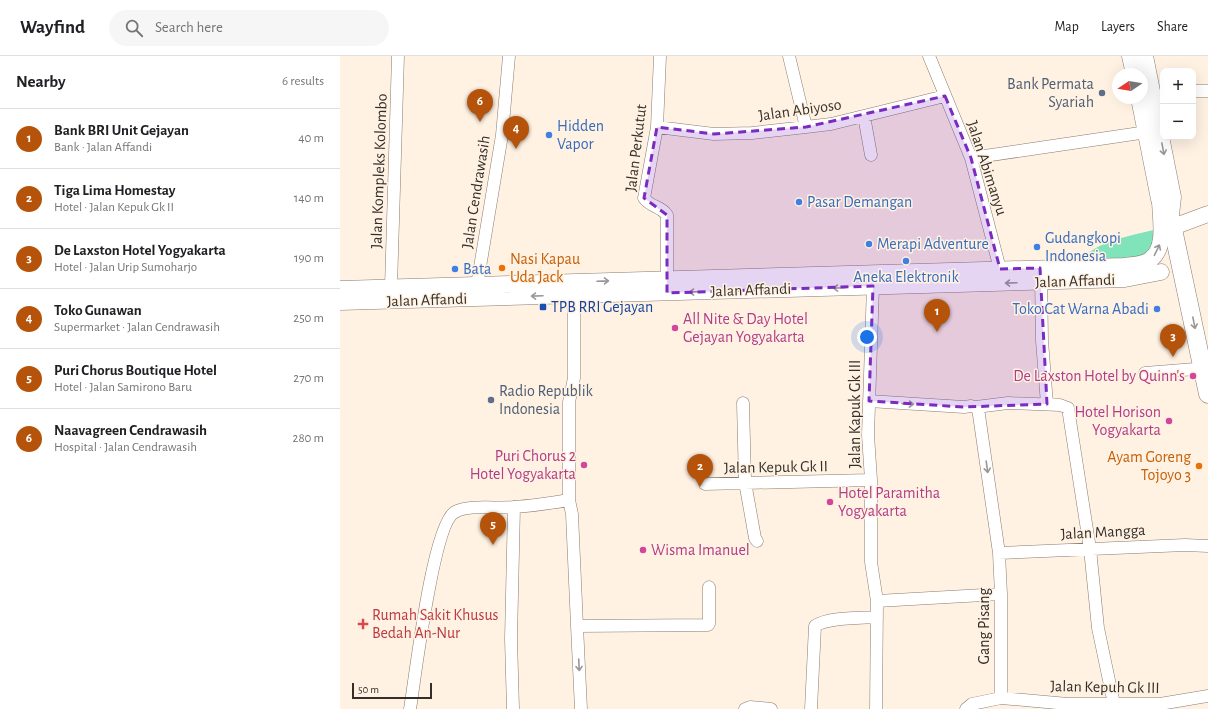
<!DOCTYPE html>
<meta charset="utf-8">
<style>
:root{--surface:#fff;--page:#f6f6f6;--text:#202124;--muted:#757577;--line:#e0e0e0;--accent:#b45309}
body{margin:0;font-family:"Alegreya Sans",sans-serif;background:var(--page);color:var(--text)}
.controls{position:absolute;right:12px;top:12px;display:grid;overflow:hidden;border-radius:8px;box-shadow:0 4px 16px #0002}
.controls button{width:36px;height:36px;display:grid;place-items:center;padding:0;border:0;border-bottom:1px solid var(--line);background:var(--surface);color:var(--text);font:20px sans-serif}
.compass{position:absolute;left:772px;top:12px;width:36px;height:36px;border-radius:50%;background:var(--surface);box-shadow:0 4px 16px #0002;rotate:258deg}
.scale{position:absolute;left:12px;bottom:10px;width:80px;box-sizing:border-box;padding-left:4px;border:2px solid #342f29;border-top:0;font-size:11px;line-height:14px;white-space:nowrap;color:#342f29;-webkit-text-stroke:3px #fff2e3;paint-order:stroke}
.you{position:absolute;left:527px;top:281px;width:14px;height:14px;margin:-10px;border:3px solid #fff;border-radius:50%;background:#1a73e8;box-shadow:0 0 0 6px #1a73e833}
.badge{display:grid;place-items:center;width:26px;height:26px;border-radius:50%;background:var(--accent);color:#fff;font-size:13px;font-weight:700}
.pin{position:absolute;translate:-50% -33px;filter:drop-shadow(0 1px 2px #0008)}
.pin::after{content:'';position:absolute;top:21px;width:14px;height:12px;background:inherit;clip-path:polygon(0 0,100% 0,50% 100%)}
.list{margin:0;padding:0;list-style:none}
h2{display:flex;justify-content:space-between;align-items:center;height:52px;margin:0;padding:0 16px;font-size:17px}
h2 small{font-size:13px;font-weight:400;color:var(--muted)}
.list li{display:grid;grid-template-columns:26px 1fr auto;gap:12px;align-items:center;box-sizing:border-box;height:60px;padding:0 16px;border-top:1px solid var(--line)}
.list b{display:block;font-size:15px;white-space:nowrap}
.list p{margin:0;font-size:13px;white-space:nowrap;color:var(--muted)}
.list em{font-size:13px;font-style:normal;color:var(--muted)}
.icon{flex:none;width:22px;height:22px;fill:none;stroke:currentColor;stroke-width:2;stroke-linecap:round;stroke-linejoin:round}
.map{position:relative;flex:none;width:868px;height:653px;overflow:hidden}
header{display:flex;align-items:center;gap:24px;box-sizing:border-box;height:56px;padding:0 20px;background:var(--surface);border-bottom:1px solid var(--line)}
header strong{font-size:19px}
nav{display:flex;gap:22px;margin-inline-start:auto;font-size:14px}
.search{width:280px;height:36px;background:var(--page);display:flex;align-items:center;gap:10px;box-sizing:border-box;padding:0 14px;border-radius:22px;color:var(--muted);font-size:15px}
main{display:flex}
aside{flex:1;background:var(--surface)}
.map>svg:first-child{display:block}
.green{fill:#81e3b9}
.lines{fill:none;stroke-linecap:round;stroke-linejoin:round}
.minor-casing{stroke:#887c70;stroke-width:13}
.secondary-casing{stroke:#887c70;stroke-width:17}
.primary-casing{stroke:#887c70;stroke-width:19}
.minor{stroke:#fff;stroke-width:12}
.secondary{stroke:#fff;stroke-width:16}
.primary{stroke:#fff;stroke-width:18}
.oneway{stroke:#9a9794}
.marked{fill:#7b2cbf;fill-opacity:0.2;stroke:#7b2cbf;stroke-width:3;stroke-dasharray:8 5;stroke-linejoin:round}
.service-dot{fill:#5c6f8a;stroke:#fff2e3;stroke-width:1.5}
.shop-dot{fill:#3f7fe0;stroke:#fff2e3;stroke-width:1.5}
.food-dot{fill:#e8710a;stroke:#fff2e3;stroke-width:1.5}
.transit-dot{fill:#1a4fb4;stroke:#fff2e3;stroke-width:1.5}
.hotel-dot{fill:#d1479c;stroke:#fff2e3;stroke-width:1.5}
.health-dot{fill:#e0444e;stroke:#fff2e3;stroke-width:1.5}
.labels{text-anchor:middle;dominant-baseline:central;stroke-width:3;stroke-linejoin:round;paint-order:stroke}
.service-label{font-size:16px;fill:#4e5e75;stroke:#fff2e3;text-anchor:end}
.street-label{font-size:16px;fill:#342f29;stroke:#fff2e3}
.shop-label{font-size:16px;fill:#366cbe;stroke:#fff2e3;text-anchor:start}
.food-label{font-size:16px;fill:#c56008;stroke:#fff2e3;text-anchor:start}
.transit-label{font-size:16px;fill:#164399;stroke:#fff2e3;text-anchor:start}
.hotel-label{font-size:16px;fill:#b23c85;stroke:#fff2e3;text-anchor:start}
.health-label{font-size:16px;fill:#be3a42;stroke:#fff2e3;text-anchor:start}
</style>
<header>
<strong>Wayfind</strong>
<div class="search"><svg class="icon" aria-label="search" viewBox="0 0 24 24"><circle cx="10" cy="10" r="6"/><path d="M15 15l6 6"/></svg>Search here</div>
<nav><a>Map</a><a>Layers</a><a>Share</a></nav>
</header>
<main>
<aside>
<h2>Nearby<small>6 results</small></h2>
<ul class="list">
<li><span class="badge">1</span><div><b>Bank BRI Unit Gejayan</b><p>Bank · Jalan Affandi</p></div><em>40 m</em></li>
<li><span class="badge">2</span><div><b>Tiga Lima Homestay</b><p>Hotel · Jalan Kepuk Gk II</p></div><em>140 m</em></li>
<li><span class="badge">3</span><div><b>De Laxston Hotel Yogyakarta</b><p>Hotel · Jalan Urip Sumoharjo</p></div><em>190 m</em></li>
<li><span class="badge">4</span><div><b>Toko Gunawan</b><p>Supermarket · Jalan Cendrawasih</p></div><em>250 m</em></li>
<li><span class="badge">5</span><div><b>Puri Chorus Boutique Hotel</b><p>Hotel · Jalan Samirono Baru</p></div><em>270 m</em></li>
<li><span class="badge">6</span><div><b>Naavagreen Cendrawasih</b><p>Hospital · Jalan Cendrawasih</p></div><em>280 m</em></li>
</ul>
</aside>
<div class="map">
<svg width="868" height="653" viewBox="0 0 868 653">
<rect width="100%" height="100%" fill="#fff2e3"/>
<path class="green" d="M814 174 816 185 804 202 741 205C753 186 793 179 814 174Z"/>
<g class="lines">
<g class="minor-casing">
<path id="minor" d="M320 0 317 71 304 142C310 151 321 150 327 159V223
M449 0 466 71
M589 0 631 102 660 213
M853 35H868
M524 60 531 99
M317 71 374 78 412 77 466 71 491 68 605 40
M631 102 807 76
M701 218 702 285 707 348
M137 229 162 79 169 0
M533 230 528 379 531 424V506L537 545 536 653
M51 231 58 0
M805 317 868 312
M529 345 624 351 631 350 638 352 659 497 661 538V642
M403 347 405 426 415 482 417 485
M636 351 668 347 720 349 728 352 750 493 758 572 774 648
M365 428 531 424
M229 444 232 458 237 570 368 569 369 568V531
M659 497 845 489 868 490
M537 545 661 538
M237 570 241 653
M70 653C75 623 93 467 115 456 129 448 158 453 175 451 193 450 211 447 229 444V346L234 322V239
M173 653 171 583 174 451
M405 653 410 651 431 653
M471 653 475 570C487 561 521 562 537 561
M626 653 632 648 661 642 728 648H820L868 640"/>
</g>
<g class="secondary-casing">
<path id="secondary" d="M833 171 868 158
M0 233 784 210C793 209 804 209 811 203 827 191 820 161 820 143
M0 246 785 223 821 216"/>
</g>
<g class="primary-casing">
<path id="primary" d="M791 0 795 18
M804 0 832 141 830 159 868 338
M800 42 820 143 830 159"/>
</g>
<use href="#minor" class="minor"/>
<use href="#secondary" class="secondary"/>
<use href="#primary" class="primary"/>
</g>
<defs><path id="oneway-shaft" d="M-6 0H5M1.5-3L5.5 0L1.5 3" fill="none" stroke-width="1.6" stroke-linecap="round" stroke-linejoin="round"/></defs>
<g class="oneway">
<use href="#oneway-shaft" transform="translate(823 93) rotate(79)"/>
<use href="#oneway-shaft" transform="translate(817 194) rotate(-64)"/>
<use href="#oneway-shaft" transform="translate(263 225) rotate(-2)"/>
<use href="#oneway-shaft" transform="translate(671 227) rotate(178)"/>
<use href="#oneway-shaft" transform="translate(499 232) rotate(178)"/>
<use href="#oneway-shaft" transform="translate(355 236) rotate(178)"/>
<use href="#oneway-shaft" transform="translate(197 240) rotate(178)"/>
<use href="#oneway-shaft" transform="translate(854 267) rotate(79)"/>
<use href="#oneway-shaft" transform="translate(568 348) rotate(4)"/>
<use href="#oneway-shaft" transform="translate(647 411) rotate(82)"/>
<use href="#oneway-shaft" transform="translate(239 609) rotate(87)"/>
</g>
<path class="marked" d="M605 40 631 102 660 213 700 212 707 348 624 351 529 345 533 230 327 237V159L304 142 317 71 374 78 466 71Z"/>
<g class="service-dot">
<circle cx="762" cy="37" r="4"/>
<circle cx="151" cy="344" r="4"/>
</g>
<g class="shop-dot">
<circle cx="209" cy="79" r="4"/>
<circle cx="459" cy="146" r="4"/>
<circle cx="529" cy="188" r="4"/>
<circle cx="697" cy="191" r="4"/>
<circle cx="566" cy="205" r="4"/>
<circle cx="115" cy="213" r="4"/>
<circle cx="817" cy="253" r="4"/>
</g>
<g class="food-dot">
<circle cx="162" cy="212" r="4"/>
<circle cx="859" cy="410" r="4"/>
</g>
<rect class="transit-dot" x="199" y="247" width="8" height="8" rx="2"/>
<g class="hotel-dot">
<circle cx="335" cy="272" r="4"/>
<circle cx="853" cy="320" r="4"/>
<circle cx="829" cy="365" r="4"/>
<circle cx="244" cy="409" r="4"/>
<circle cx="490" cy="446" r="4"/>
<circle cx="303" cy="494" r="4"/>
</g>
<path class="health-dot" d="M21 562h4v4h4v4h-4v4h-4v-4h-4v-4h4z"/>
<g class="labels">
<g class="service-label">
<text x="754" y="28">Bank Permata<tspan x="754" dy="18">Syariah</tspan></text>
<text x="159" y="335" text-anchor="start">Radio Republik<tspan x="159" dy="18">Indonesia</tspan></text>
</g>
<g class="street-label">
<text transform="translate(460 54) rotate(-8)">Jalan Abiyoso</text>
<text transform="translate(296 92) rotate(-83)">Jalan Perkutut</text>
<text transform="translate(647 112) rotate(72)">Jalan Abimanyu</text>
<text transform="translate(39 115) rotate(-88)">Jalan Kompleks Kolombo</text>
<text transform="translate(136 136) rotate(-81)">Jalan Cendrawasih</text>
<text transform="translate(735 225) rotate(-2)">Jalan Affandi</text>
<text transform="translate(411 234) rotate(-2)">Jalan Affandi</text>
<text transform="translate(87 244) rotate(-2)">Jalan Affandi</text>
<text transform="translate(515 358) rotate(-90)">Jalan Kapuk Gk III</text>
<text transform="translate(436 411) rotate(-1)">Jalan Kepuk Gk II</text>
<text transform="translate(763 476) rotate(-3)">Jalan Mangga</text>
<text transform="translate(644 570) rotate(-90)">Gang Pisang</text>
<text transform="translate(765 631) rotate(1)">Jalan Kepuh Gk III</text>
</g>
<g class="shop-label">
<text x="217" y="70">Hidden<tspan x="217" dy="18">Vapor</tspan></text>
<text x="467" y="146">Pasar Demangan</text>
<text x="705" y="182">Gudangkopi<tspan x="705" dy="18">Indonesia</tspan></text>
<text x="537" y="188">Merapi Adventure</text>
<text x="123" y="213">Bata</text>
<text x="566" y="221" text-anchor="middle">Aneka Elektronik</text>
<text x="809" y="253" text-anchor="end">Toko Cat Warna Abadi</text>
</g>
<g class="food-label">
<text x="170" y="203">Nasi Kapau<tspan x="170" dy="18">Uda Jack</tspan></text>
<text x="851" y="401" text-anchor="end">Ayam Goreng<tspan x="851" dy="18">Tojoyo 3</tspan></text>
</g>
<g class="transit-label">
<text x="211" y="251">TPB RRI Gejayan</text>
</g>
<g class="hotel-label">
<text x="343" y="263">All Nite &amp; Day Hotel<tspan x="343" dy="18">Gejayan Yogyakarta</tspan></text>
<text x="845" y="320" text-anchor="end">De Laxston Hotel by Quinn's</text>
<text x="821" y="356" text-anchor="end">Hotel Horison<tspan x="821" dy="18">Yogyakarta</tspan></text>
<text x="236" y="400" text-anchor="end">Puri Chorus 2<tspan x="236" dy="18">Hotel Yogyakarta</tspan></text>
<text x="498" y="437">Hotel Paramitha<tspan x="498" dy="18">Yogyakarta</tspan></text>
<text x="311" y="494">Wisma Imanuel</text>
</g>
<g class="health-label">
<text x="32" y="559">Rumah Sakit Khusus<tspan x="32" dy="18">Bedah An-Nur</tspan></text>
</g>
</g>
</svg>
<div class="controls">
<button>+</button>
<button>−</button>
</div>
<svg class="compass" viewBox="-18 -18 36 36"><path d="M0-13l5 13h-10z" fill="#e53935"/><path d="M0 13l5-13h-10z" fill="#757577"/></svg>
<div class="scale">50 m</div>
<div class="you"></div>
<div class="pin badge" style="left:597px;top:276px">1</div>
<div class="pin badge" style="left:360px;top:431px">2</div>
<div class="pin badge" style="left:833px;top:301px">3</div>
<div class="pin badge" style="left:176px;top:93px">4</div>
<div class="pin badge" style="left:153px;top:489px">5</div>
<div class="pin badge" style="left:140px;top:66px">6</div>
</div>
</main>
